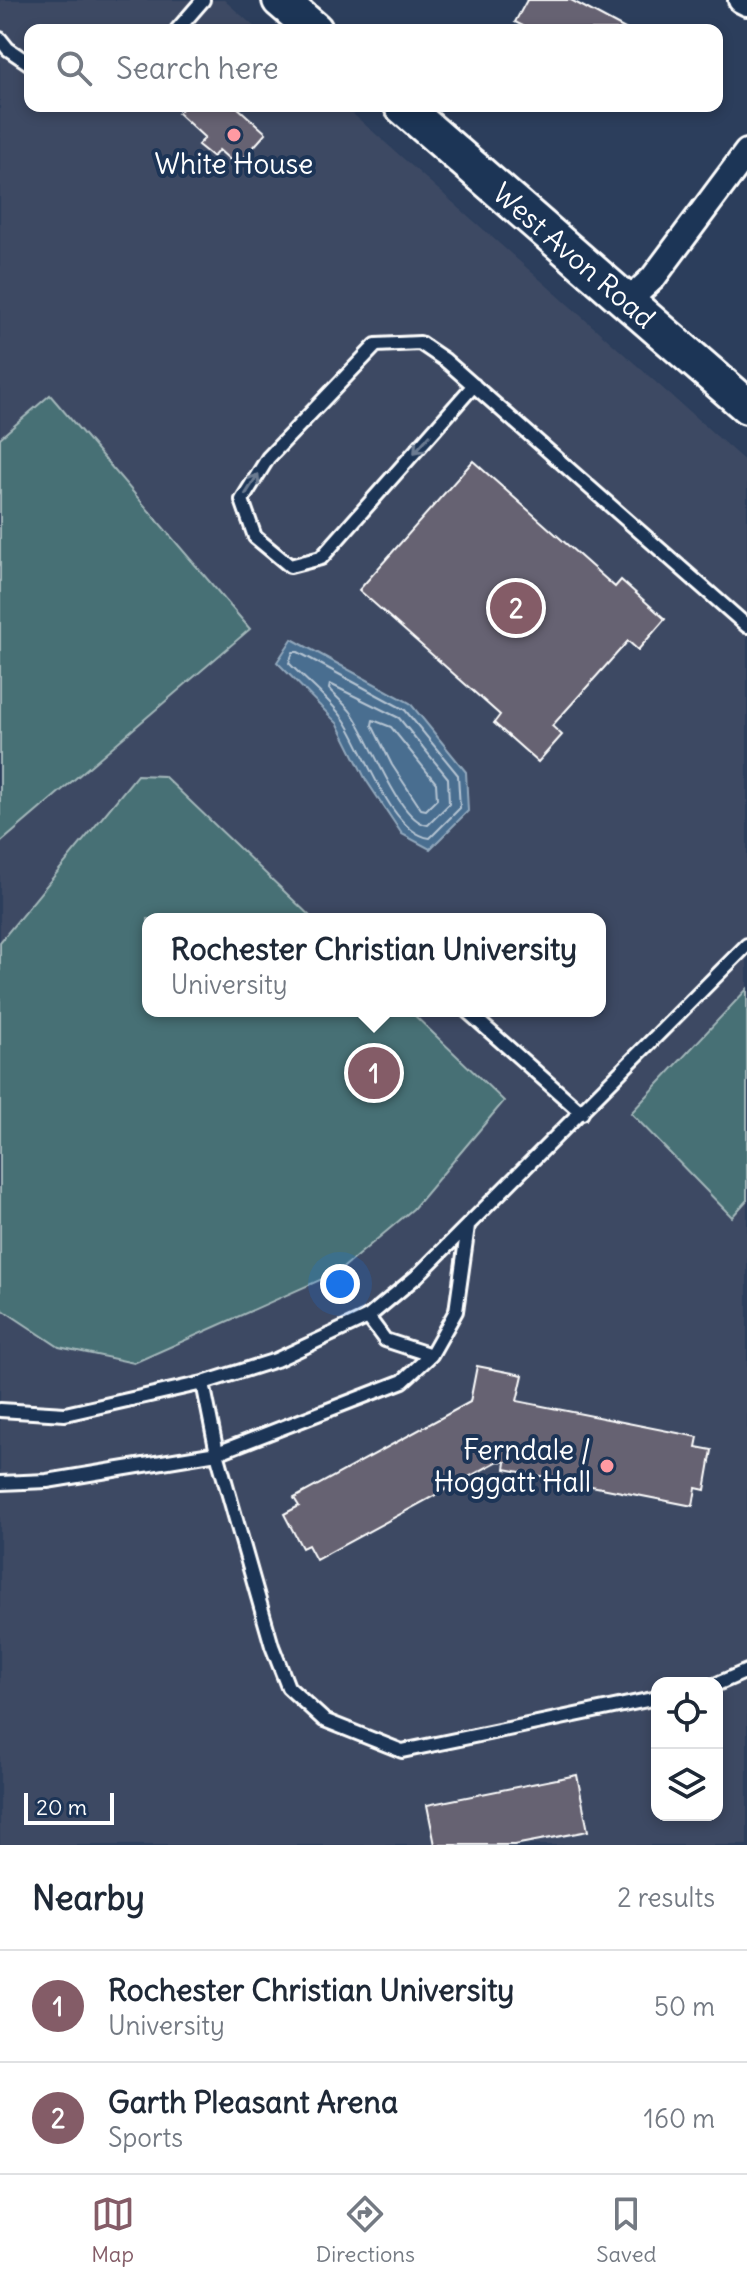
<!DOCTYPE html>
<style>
:root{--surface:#fff;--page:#f6f6f7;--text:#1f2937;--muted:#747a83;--line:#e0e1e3;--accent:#845c67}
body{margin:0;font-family:Delius,sans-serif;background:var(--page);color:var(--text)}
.controls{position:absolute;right:24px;bottom:24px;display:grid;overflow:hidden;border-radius:16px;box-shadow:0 4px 12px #0003}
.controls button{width:72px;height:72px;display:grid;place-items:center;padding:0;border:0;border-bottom:2px solid var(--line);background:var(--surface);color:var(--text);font:40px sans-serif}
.scale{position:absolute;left:24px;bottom:20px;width:90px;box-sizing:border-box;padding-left:8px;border:4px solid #fff;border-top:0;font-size:22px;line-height:28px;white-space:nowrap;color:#fff;-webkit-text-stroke:6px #1d3557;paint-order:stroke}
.you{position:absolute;left:340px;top:1284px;width:28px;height:28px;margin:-20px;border:6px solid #fff;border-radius:50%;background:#1a73e8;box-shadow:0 0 0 12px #1a73e833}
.badge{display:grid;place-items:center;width:52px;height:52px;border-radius:50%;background:var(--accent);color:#fff;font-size:26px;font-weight:700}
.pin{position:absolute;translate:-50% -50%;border:4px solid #fff;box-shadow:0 2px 8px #0006}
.popup{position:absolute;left:142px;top:913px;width:464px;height:104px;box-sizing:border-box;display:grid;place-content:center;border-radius:16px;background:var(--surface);filter:drop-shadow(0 2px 6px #0005);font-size:26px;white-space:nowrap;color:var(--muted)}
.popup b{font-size:30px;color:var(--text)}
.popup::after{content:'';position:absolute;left:50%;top:100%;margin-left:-16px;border:16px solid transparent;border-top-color:var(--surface)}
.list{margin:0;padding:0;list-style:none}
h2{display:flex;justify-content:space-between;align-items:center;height:104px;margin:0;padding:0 32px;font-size:34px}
h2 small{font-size:26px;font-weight:400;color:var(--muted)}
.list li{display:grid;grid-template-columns:52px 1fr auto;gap:24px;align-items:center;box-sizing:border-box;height:112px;padding:0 32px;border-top:2px solid var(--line)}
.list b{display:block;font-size:30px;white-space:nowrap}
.list p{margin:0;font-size:26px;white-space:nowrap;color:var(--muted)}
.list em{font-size:26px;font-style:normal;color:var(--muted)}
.icon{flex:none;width:44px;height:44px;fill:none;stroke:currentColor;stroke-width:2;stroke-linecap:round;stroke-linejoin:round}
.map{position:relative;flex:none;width:747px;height:1845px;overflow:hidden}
.search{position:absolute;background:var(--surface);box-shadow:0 4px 12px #0003;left:24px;right:24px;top:24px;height:88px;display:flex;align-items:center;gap:20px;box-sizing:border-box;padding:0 28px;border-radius:16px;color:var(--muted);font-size:30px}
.sheet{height:328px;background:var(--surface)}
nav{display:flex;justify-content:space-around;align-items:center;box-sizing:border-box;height:112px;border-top:2px solid var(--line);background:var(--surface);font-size:22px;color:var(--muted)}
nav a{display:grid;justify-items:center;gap:4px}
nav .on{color:var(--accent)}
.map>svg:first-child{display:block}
.built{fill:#3d4963;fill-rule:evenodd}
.green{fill:#476f74;stroke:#a3b7ba;stroke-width:2}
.water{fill:#496e90;stroke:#92a8bc;stroke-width:2}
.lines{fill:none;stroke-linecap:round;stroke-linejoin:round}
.shore{stroke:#b6c5d3;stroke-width:2}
.building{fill:#666272;stroke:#fff;stroke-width:2}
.lane-casing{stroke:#fff;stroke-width:18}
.street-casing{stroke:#fff;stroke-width:30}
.secondary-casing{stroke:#fff;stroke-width:40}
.lane{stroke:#1d3557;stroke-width:12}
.street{stroke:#1d3557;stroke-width:24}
.secondary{stroke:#1d3557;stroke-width:34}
.oneway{stroke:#6c7c92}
.poi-dot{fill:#ff9aa2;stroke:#1d3557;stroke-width:3}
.labels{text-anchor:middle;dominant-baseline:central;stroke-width:8;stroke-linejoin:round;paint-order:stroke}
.poi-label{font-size:28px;fill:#fff;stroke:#1d3557}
.street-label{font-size:28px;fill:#fff;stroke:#1d3557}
</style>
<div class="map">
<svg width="747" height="1845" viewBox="0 0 747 1845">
<rect width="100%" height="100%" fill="#2c3e5c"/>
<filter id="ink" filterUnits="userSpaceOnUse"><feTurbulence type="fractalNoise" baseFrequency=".0125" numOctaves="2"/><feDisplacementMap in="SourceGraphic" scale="16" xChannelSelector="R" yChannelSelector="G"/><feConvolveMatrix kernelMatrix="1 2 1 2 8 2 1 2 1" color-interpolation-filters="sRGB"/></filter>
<g filter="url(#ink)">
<path class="built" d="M0 0H224L258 30H30V106H344L747 463V1845H0ZM148 919H600V1011H148ZM657 1683H717V1815H657Z"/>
<path class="green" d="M50 395 250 629 0 843V438Z
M137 775 164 776 313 919H148V1011H410L504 1101 413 1209 338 1272 134 1363 59 1347 0 1308V942Z
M747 989V1200L732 1217 631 1113Z"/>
<path class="water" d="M292 639 410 703 466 772 468 811 430 849 402 834 366 780 338 724 277 662Z"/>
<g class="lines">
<path class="shore" d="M293 652H298L405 710 458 775 460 808 430 838C391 833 365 751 345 721 331 700 306 681 289 663Z
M330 684 399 718 448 778 449 804 428 825C398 822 370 736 351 712 345 704 336 697 329 689Z
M373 720 391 727 436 783 437 799 426 810 421 809 392 765 372 725Z"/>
</g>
<path class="building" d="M527 0H571L627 30H531L515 22Z
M185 106H236L266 133 237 166 219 150 213 157 198 145 205 138 178 113Z
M473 461 615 587 621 580 665 619 638 650 628 641 552 726 562 735 538 762 494 723 500 715 359 590Z
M477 1366 523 1375 517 1401 698 1437 696 1447 712 1450 705 1490 696 1488 693 1506 505 1469 506 1462 498 1461 316 1560 308 1545 302 1548 284 1514 299 1506 294 1498 470 1402Z
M577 1775 588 1831 514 1845H435L427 1805Z"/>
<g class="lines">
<g class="lane-casing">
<path id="lane" d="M177 30 203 0
M0 39 8 49 30 64
M474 385 321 558 290 566 255 537 242 500 268 458 376 345 420 343 445 360 747 626
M467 1011 582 1113
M431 1355 456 1311 468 1226
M203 1383 217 1453 403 1381 431 1355 385 1340 368 1317
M0 1410 65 1414 203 1383 276 1360 368 1317 417 1276 747 945
M0 1483 47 1481 217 1453 272 1646 288 1687 324 1720 402 1751 657 1698
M717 1684 747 1671"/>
</g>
<g class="street-casing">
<path id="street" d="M741 0 747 3
M628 301 653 278 747 152"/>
</g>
<g class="secondary-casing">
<g id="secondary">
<path d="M280 0 315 30"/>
<path id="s1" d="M402 106 747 406"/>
</g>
</g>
<use href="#lane" class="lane"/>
<use href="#street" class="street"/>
<use href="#secondary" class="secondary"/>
</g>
<defs><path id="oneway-shaft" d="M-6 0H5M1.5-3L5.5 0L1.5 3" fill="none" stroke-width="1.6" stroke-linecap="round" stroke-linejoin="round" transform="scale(2)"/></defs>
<g class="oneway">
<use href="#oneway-shaft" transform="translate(422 444) rotate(131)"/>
<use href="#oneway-shaft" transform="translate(252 484) rotate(-58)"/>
</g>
</g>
<g class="poi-dot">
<circle cx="234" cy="135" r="8"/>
<circle cx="607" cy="1466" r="8"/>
</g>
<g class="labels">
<g class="poi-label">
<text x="234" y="164">White House</text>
<text x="591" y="1450" text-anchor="end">Ferndale /<tspan x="591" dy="32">Hoggatt Hall</tspan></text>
</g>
<g class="street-label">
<text stroke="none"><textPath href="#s1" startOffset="228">West Avon Road</textPath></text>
</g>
</g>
</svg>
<div class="controls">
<button><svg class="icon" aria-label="locate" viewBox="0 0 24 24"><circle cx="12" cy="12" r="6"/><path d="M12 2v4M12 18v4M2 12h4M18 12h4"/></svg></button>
<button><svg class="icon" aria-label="layers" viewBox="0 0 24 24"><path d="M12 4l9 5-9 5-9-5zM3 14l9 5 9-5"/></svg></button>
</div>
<div class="scale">20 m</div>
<div class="you"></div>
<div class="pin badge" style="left:374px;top:1073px">1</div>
<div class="popup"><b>Rochester Christian University</b>University</div>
<div class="pin badge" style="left:516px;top:608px">2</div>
<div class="search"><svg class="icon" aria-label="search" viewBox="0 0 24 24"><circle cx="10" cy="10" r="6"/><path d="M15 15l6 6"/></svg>Search here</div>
</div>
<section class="sheet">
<h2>Nearby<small>2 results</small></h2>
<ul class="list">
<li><span class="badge">1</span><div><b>Rochester Christian University</b><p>University</p></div><em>50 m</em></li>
<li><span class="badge">2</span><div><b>Garth Pleasant Arena</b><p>Sports</p></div><em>160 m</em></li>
</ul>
</section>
<nav>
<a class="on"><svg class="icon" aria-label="map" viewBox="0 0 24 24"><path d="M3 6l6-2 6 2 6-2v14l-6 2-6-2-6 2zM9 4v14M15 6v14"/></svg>Map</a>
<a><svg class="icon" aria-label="directions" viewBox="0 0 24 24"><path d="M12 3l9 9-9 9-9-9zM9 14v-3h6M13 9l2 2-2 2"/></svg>Directions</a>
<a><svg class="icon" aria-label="saved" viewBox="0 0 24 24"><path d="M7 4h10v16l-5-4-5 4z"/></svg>Saved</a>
</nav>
